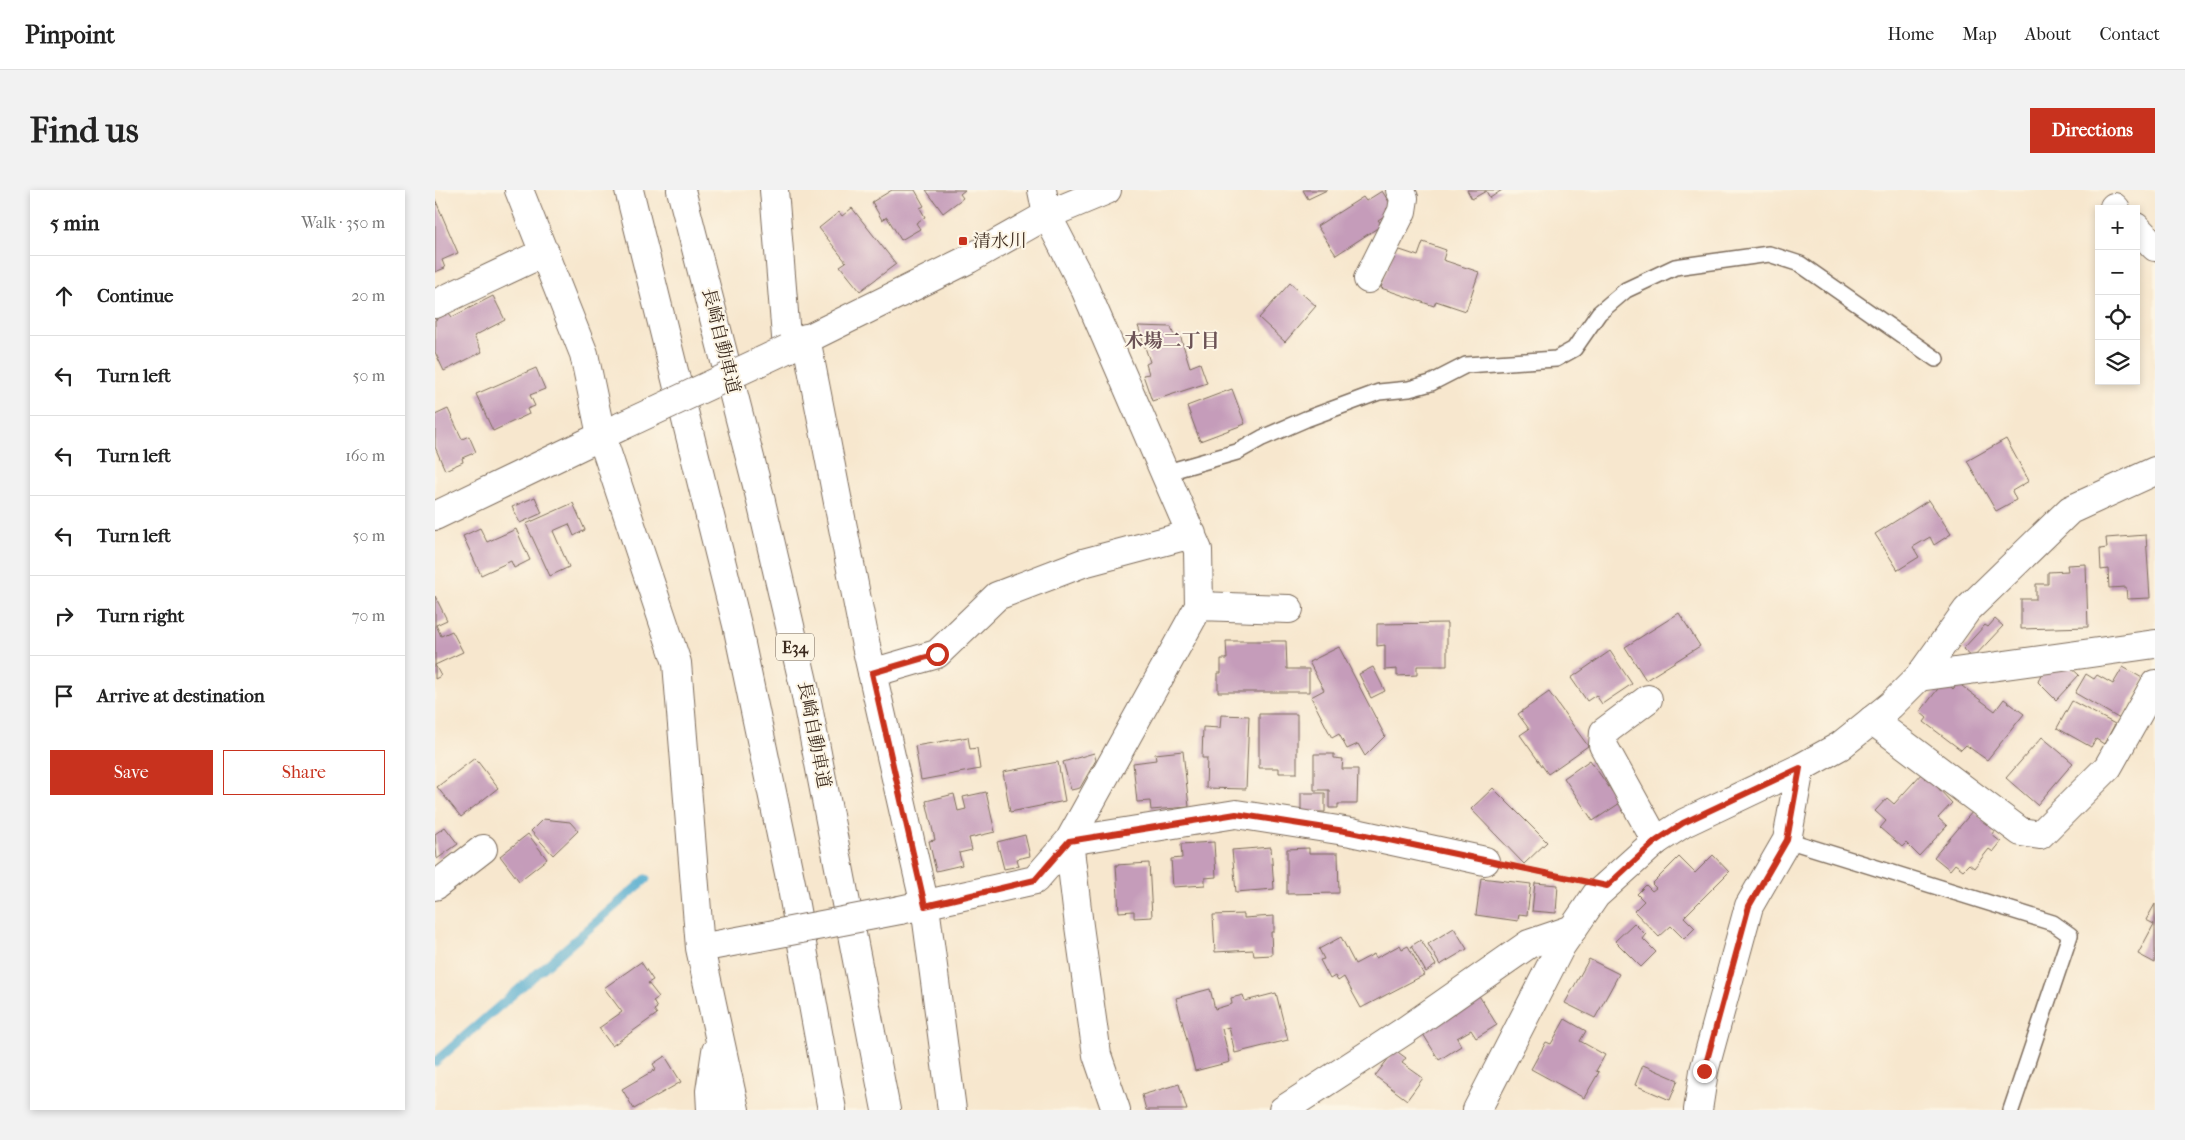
<!DOCTYPE html>
<meta charset="utf-8">
<style>
:root{--surface:#fff;--page:#f2f2f2;--text:#222;--muted:#767676;--line:#e0e0e0;--accent:#c8321e}
body{margin:0;font-family:"IM FELL French Canon","Noto Serif JP",serif;background:var(--page);color:var(--text)}
.controls{position:absolute;right:15px;top:15px;display:grid;overflow:hidden;border-radius:0px;box-shadow:0 2px 8px #0003}
.controls button{width:45px;height:45px;display:grid;place-items:center;padding:0;border:0;border-bottom:1px solid var(--line);background:var(--surface);color:var(--text);font:25px sans-serif}
.stop{position:absolute;width:15px;height:15px;margin:-11px;border:4px solid #c8321e;border-radius:50%;background:#fff}
.stop.end{background:#c8321e;border-color:#fff;box-shadow:0 1px 5px #0008}
.list{margin:0;padding:0;list-style:none}
h2{display:flex;justify-content:space-between;align-items:center;height:65px;margin:0;padding:0 20px;font-size:21px}
h2 small{font-size:16px;font-weight:400;color:var(--muted)}
.list li{display:grid;grid-template-columns:32px 1fr auto;gap:15px;align-items:center;box-sizing:border-box;height:80px;padding:0 20px;border-top:1px solid var(--line)}
.list b{display:block;font-size:19px;white-space:nowrap}
.list em{font-size:16px;font-style:normal;color:var(--muted)}
.actions{display:flex;gap:10px;padding:15px 20px}
.actions a{flex:1;padding:11px 0;border:1px solid var(--accent);border-radius:0px;text-align:center;font-size:18px;color:var(--accent)}
.actions .main{background:var(--accent);color:#fff}
.icon{flex:none;width:28px;height:28px;fill:none;stroke:currentColor;stroke-width:2;stroke-linecap:round;stroke-linejoin:round}
.map{position:relative;flex:none;width:1720px;height:920px;overflow:hidden;border-radius:0px}
header{display:flex;align-items:center;gap:30px;box-sizing:border-box;height:70px;padding:0 25px;background:var(--surface);border-bottom:1px solid var(--line)}
header strong{font-size:24px}
nav{display:flex;gap:28px;margin-inline-start:auto;font-size:18px}
.intro{display:flex;align-items:center;justify-content:space-between;box-sizing:border-box;height:120px;padding:0 30px}
h1{margin:0;font-size:35px}
.button{padding:12px 22px;border-radius:0px;background:var(--accent);color:#fff;font-size:18px;font-weight:700}
main{display:flex;gap:30px;padding:0 30px}
aside{flex:1;background:var(--surface);border-radius:0px;box-shadow:0 2px 8px #0003}
.map>svg:first-child{display:block}
.lines{fill:none;stroke-linecap:round;stroke-linejoin:round}
.stream{stroke:#51abcf;stroke-width:9}
.building{fill:#c59cba}
.lane-casing{stroke:#7d6c5c;stroke-width:18}
.street-casing{stroke:#7d6c5c;stroke-width:30}
.secondary-casing{stroke:#7d6c5c;stroke-width:30}
.highway-casing{stroke:#7d6c5c;stroke-width:30}
.path{stroke:#7d6c5c;stroke-width:3;stroke-dasharray:4 4;stroke-linecap:butt}
.lane{stroke:#fff;stroke-width:15}
.street{stroke:#fff;stroke-width:28}
.secondary{stroke:#fff;stroke-width:28}
.highway{stroke:#fff;stroke-width:28}
.street-bridge-casing{stroke:#7d6c5c;stroke-width:30;stroke-linecap:butt}
.secondary-bridge-casing{stroke:#7d6c5c;stroke-width:30;stroke-linecap:butt}
.street-bridge{stroke:#fff;stroke-width:28}
.secondary-bridge{stroke:#fff;stroke-width:28}
.route{stroke:#c8321e;stroke-width:6}
.poi-dot{fill:#c8321e;stroke:#fcf5e5;stroke-width:2}
.labels{text-anchor:middle;dominant-baseline:central;stroke-width:4;stroke-linejoin:round;paint-order:stroke}
.shield{fill:#fcf5e5;stroke:#75675a;stroke-width:1}
.shield-label{font-size:16px;font-weight:bold;fill:#3b2a1e}
.poi-label{font-size:18px;fill:#3b2a1e;stroke:#fcf5e5;text-anchor:start}
.street-label{font-size:18px;fill:#3b2a1e;stroke:#fcf5e5}
.neighbourhood-label{font-size:19px;font-weight:bold;fill:#6b5255;stroke:#fcf5e5}
</style>
<header>
<strong>Pinpoint</strong>
<nav><a>Home</a><a>Map</a><a>About</a><a>Contact</a></nav>
</header>
<div class="intro"><h1>Find us</h1><a class="button">Directions</a></div>
<main>
<aside>
<h2>5 min<small>Walk · 350 m</small></h2>
<ul class="list">
<li><svg class="icon" aria-label="ahead" viewBox="0 0 24 24"><path d="M12 20V5M6 11l6-6 6 6"/></svg><div><b>Continue</b></div><em>20 m</em></li>
<li><svg class="icon" aria-label="left" viewBox="0 0 24 24"><path d="M17 20v-9H6M10 6l-5 5 5 5"/></svg><div><b>Turn left</b></div><em>50 m</em></li>
<li><svg class="icon" aria-label="left" viewBox="0 0 24 24"><path d="M17 20v-9H6M10 6l-5 5 5 5"/></svg><div><b>Turn left</b></div><em>160 m</em></li>
<li><svg class="icon" aria-label="left" viewBox="0 0 24 24"><path d="M17 20v-9H6M10 6l-5 5 5 5"/></svg><div><b>Turn left</b></div><em>50 m</em></li>
<li><svg class="icon" aria-label="right" viewBox="0 0 24 24"><path d="M7 20v-9h11M14 6l5 5-5 5"/></svg><div><b>Turn right</b></div><em>70 m</em></li>
<li><svg class="icon" aria-label="arrive" viewBox="0 0 24 24"><path d="M6 21V4h12l-3 4 3 4H6"/></svg><div><b>Arrive at destination</b></div></li>
</ul>
<div class="actions"><a class="main">Save</a><a>Share</a></div>
</aside>
<div class="map">
<svg width="1720" height="920" viewBox="0 0 1720 920">
<rect width="100%" height="100%" fill="#fcf5e5"/>
<filter id="ink" filterUnits="userSpaceOnUse"><feTurbulence type="fractalNoise" baseFrequency=".02" numOctaves="2"/><feDisplacementMap in="SourceGraphic" scale="10" xChannelSelector="R" yChannelSelector="G"/><feConvolveMatrix kernelMatrix="1 2 1 2 8 2 1 2 1" color-interpolation-filters="sRGB"/></filter>
<filter id="wash" filterUnits="userSpaceOnUse"><feTurbulence type="fractalNoise" baseFrequency=".0096" numOctaves="4" result="noise"/><feDisplacementMap in="SourceGraphic" scale="20" xChannelSelector="R" yChannelSelector="G"/><feGaussianBlur stdDeviation="1.12" result="paint"/><feColorMatrix in="noise" values="0 0 0 0 0 0 0 0 0 0 0 0 0 0 0 0 0 1.4 0 .05"/><feComposite in="paint" operator="in"/></filter>
<g filter="url(#wash)">
<rect width="100%" height="100%" fill="#f7e7ce"/>
<g class="lines">
<path class="stream" d="M0 872 211 689"/>
</g>
<g id="blocks">
<path class="building" d="M457 0H480L489 16 485 18 490 27 481 33 485 39 466 50 452 27 447 30 437 12Z
M491 0H530L525 4 528 8 508 23Z
M868 0H892L873 9Z
M1032 0H1067L1055 8 1051 1 1037 9Z
M947 1 956 15 951 19 954 23 943 30 947 35 901 65 882 36 928 7 931 11Z
M0 9 23 63 7 70 10 78 0 82Z
M417 18 461 74 425 101 405 76 411 72 384 38 404 22 407 26Z
M988 52 1011 60 1008 70 1044 82 1031 121 1001 111 999 116 946 98 959 58 983 66Z
M855 93 881 116 850 152 824 128Z
M58 106 70 130 39 146 47 162 9 181 0 162V130L14 123 17 127Z
M703 136 736 137 739 146 745 145 755 177 765 173 772 193 717 211 708 185 714 184 711 174 715 172Z
M101 178 110 199 95 205 100 216 92 219 94 224 58 241 41 204Z
M797 199 810 234 765 251 752 216Z
M13 219 27 249 34 246 41 262 27 268 28 272 10 280 0 257V225Z
M1571 249 1594 291 1577 301 1581 310 1561 321 1532 271Z
M100 307 107 323 85 333 77 317Z
M1494 310 1516 344 1499 355 1495 347 1478 357 1484 367 1463 380 1440 344Z
M138 313 150 340 139 346 134 334 118 341 134 377 115 386 91 334Z
M45 338 52 352 81 339 95 370 79 378 76 371 46 385 28 346Z
M1711 345 1715 408 1692 409 1691 397 1674 398 1673 379 1666 380 1665 359 1672 358 1671 348Z
M1651 374 1653 437 1586 439V409H1601V394H1613V382L1633 381 1632 375Z
M0 406 12 430 1 435 6 446 17 441 28 462 0 475 6 486 0 489Z
M1244 423 1265 456 1211 490 1190 457Z
M1560 429 1568 436 1538 468 1528 459 1550 435 1553 437Z
M1012 433V476H982V485L962 486V479L950 480V455L942 456V434Z
M791 451H851L852 479H874V502H783V483H786V469H792Z
M904 457 950 546 930 566 923 554 912 559 904 544 897 548 876 507 889 500 874 472Z
M1175 461 1197 494 1167 514 1161 505 1152 511 1136 488Z
M1634 476 1644 485 1621 510 1603 492 1608 479Z
M938 477 950 501 936 508 924 484Z
M1688 477 1709 489 1685 529 1640 503 1651 484 1659 489 1662 485 1678 494Z
M1509 491 1518 499 1523 493 1560 521 1569 509 1589 524 1552 570 1531 555 1526 560 1489 532 1492 528 1485 522Z
M1114 502 1153 556 1113 584 1085 545 1094 539 1083 524Z
M1637 511 1680 534 1669 554 1661 549 1656 557 1622 538Z
M824 524H862V583H844V578H824Z
M786 525 814 526 811 599 771 598 772 568H767L768 537 785 538Z
M533 547 535 559 542 558 545 579 486 590 480 556Z
M1607 547 1638 573 1602 615 1571 588Z
M748 561 754 617 716 620 715 611 702 612 698 573 721 570 720 564Z
M659 563 661 570 645 598 636 600 628 572Z
M879 564H899V568L908 569 907 579H923L922 614H903V618H894V600H879Z
M40 568 63 598 26 627 2 597Z
M1155 570 1185 613 1158 631 1129 588Z
M623 572 630 611 575 622 568 582Z
M1488 582 1517 613 1503 628 1512 636 1484 666 1471 653 1467 657 1445 638 1451 631 1440 621 1452 608 1459 614Z
M1058 598 1112 652 1089 674 1036 619Z
M551 602 560 642 534 648 537 660 524 663 527 675 501 681 494 651 500 650 491 611 519 604 523 621 531 619 528 607Z
M866 603H890V622H866Z
M1538 621 1561 640 1557 645 1566 652 1558 662 1554 659 1539 678 1534 674 1528 680 1520 674 1515 680 1499 667Z
M108 629 135 632 143 641 118 665 96 641Z
M10 637 23 654 2 669 0 644Z
M93 644 112 669 84 691 65 666Z
M590 645 595 666 582 669 584 676 569 679 562 652Z
M779 652 781 687 770 688V695L738 697 736 669 747 668 746 654Z
M836 657 839 699 801 702 797 660Z
M874 658V663H903L904 703 852 704V659Z
M1278 665 1294 682 1249 727 1260 738 1249 749 1236 736 1224 747 1199 721 1209 711 1202 704 1211 695 1217 701 1221 698 1217 694 1244 667 1260 683Z
M714 673 717 727 699 728V721L684 722 681 675Z
M1046 688 1096 694 1092 725 1084 724 1083 731 1041 725Z
M1100 693 1123 695 1121 723 1097 721Z
M1720 714V773L1703 764 1719 734 1711 730Z
M809 724V728L839 726V742H836L837 765 819 766 818 760 780 762 778 725Z
M1199 733 1211 745 1208 749 1221 762 1206 777 1180 751Z
M1019 738 1032 759 1005 775 993 754Z
M906 747 920 774 939 764 941 768 965 755 967 759 973 756 989 785 926 818 909 787 903 791 900 786 895 789 885 770 889 769 884 759Z
M986 750 1001 775 991 782 976 756Z
M1154 769 1184 784 1160 828 1130 813Z
M206 772 218 790 213 793 224 807 218 811 222 818 219 820 222 824 177 856 164 838 187 822 169 798Z
M775 799 780 819 797 814 796 808 808 805 810 811 841 803 853 850 800 863 794 837 787 839 795 872 760 881 741 808Z
M1043 804 1062 835 1041 848 1036 840 1022 848 1026 856 1004 870 985 839Z
M1130 829 1151 841 1145 851 1170 865 1161 881 1164 882 1149 908 1096 879 1111 852 1116 854Z
M960 860 971 868 967 873 988 888 972 910 940 886Z
M230 866 246 892 199 919 187 899 221 879 218 874Z
M1208 875 1243 890 1235 910 1200 895Z
M744 894 752 920H711L707 905Z"/>
</g>
</g>
<g filter="url(#ink)">
<use href="#blocks" fill-opacity="0" stroke="#7d6c5c" stroke-width="1"/>
<g class="lines">
<g class="lane-casing">
<path id="lane" d="M729 283 802 262 827 248 871 229 944 202 974 199 996 193 1031 175 1121 169 1139 159 1164 123 1191 100 1240 77 1334 64 1365 74 1501 169
M1352 650 1618 733 1635 745 1576 920"/>
</g>
<g class="street-casing">
<path id="street" d="M84 0 149 164 166 245 242 473 265 758 300 920
M339 0 352 159
M1679 17 1681 19
M1701 37 1720 57
M933 89 967 21 969 8 965 0
M0 114 110 62
M371 148 431 456 490 716 517 920
M764 416 854 419
M437 483 502 464 562 406 648 373 757 344
M1484 487 1720 454
M1213 509 1169 542 1168 555 1221 651
M1437 530 1586 642 1605 645 1673 577 1720 494
M0 696 48 659
M465 720 600 690 634 651 764 416 763 360 650 99 612 25 607 0
M265 758 324 747
M276 920 275 901 281 861
M681 920 662 865 644 736 634 651 801 624 916 642 1050 671
M848 920 968 842 1094 754 1138 739
M1263 920 1269 881 1314 716 1352 650 1365 578"/>
</g>
<g class="secondary-casing">
<path id="secondary" d="M352 159 534 69 612 25 672 0
M0 326 187 236
M1042 920 1126 756 1161 705 1221 651 1249 633 1365 578 1405 556 1456 515 1484 487 1532 420 1635 320 1720 281"/>
</g>
<g class="highway-casing">
<path id="highway" d="M194 0 302 435 356 693 397 920
M246 0 324 303 369 496 451 920"/>
</g>
<path class="path" d="M1078 676 1138 689"/>
<use href="#lane" class="lane"/>
<use href="#street" class="street"/>
<use href="#secondary" class="secondary"/>
<use href="#highway" class="highway"/>
<g class="street-bridge-casing">
<path id="street-bridge" d="M324 747 465 720"/>
</g>
<g class="secondary-bridge-casing">
<path id="secondary-bridge" d="M187 236 352 159"/>
</g>
<use href="#street-bridge" class="street-bridge"/>
<use href="#secondary-bridge" class="secondary-bridge"/>
</g>
</g>
<g class="lines" filter="url(#ink)">
<path class="route" d="M502 464 437 483 490 716 600 690 634 651 801 624 916 642 1172 696 1221 651 1248 633 1365 578 1352 650 1314 716 1269 881"/>
</g>
<rect class="poi-dot" x="523" y="46" width="10" height="10" rx="2.5"/>
<g class="labels">
<rect class="shield" x="341" y="443.5" width="38" height="27" rx="4"/>
<g class="shield-label">
<text x="360" y="457">E34</text>
</g>
<g class="poi-label">
<text x="538" y="51">清水川</text>
</g>
<g class="street-label">
<text transform="translate(286 151) rotate(76)">長崎自動車道</text>
<text transform="translate(379 545) rotate(79)">長崎自動車道</text>
</g>
<g class="neighbourhood-label">
<text x="737" y="151">木場二丁目</text>
</g>
</g>
</svg>
<div class="controls">
<button>+</button>
<button>−</button>
<button><svg class="icon" aria-label="locate" viewBox="0 0 24 24"><circle cx="12" cy="12" r="6"/><path d="M12 2v4M12 18v4M2 12h4M18 12h4"/></svg></button>
<button><svg class="icon" aria-label="layers" viewBox="0 0 24 24"><path d="M12 4l9 5-9 5-9-5zM3 14l9 5 9-5"/></svg></button>
</div>
<div class="stop" style="left:502px;top:464px"></div>
<div class="stop end" style="left:1269px;top:881px"></div>
</div>
</main>
